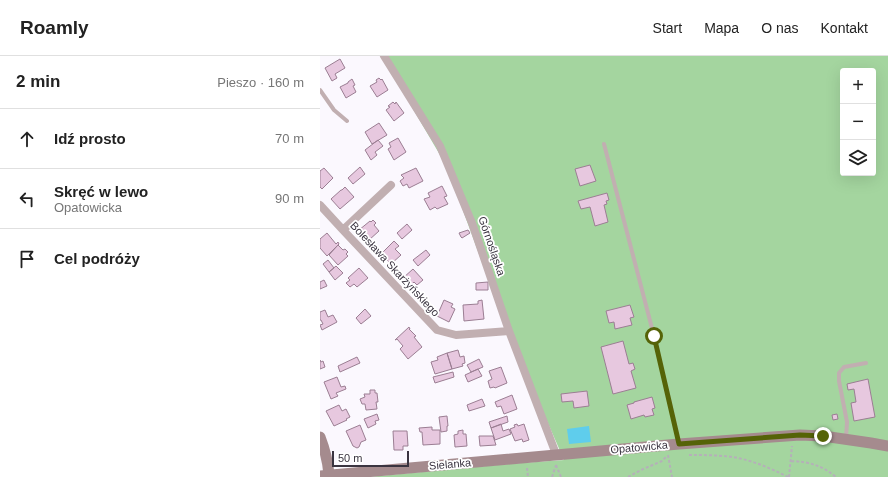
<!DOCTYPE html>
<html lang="pl">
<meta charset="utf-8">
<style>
:root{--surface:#fff;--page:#f6f6f6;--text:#222;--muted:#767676;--line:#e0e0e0}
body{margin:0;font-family:Arial,sans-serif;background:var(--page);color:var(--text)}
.controls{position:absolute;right:12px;top:12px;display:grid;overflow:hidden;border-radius:4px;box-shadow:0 4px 16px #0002}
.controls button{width:36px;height:36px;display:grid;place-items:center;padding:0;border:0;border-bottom:1px solid var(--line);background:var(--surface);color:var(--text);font:20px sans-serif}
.scale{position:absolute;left:12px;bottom:10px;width:77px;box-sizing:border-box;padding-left:4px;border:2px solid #3a3440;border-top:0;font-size:11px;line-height:14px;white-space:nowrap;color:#3a3440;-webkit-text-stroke:3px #fff;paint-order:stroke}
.stop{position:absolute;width:12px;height:12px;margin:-9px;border:3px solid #556307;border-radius:50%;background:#fff}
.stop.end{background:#556307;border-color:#fff;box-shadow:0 1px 4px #0008}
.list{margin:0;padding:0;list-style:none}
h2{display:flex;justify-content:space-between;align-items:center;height:52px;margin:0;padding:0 16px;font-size:17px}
h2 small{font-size:13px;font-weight:400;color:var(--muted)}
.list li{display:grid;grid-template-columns:26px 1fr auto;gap:12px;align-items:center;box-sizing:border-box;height:60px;padding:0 16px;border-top:1px solid var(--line)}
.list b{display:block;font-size:15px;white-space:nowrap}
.list p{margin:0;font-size:13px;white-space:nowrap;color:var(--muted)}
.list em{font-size:13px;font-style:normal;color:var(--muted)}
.icon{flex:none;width:22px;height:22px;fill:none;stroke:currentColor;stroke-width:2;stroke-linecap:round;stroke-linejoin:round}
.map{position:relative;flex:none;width:568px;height:421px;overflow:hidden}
header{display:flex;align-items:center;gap:24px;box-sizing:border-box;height:56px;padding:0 20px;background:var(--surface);border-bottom:1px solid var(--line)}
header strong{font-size:19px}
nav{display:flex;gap:22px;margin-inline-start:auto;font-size:14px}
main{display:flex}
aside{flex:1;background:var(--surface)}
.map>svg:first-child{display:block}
.green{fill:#a4d59f;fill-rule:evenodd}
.water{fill:#5fcdec}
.building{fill:#e7c8df;stroke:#9b7e93}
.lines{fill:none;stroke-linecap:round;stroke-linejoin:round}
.path{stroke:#b5b0b9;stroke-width:2;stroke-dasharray:3 2;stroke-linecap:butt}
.lane{stroke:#c1afb1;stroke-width:4}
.street{stroke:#c1afb1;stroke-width:8}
.secondary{stroke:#a58b8e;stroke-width:11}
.route{stroke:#556307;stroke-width:5}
.labels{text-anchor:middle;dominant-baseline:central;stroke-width:3.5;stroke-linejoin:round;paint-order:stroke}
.street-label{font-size:11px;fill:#3a3440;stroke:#fff}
</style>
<header>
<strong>Roamly</strong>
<nav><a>Start</a><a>Mapa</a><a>O nas</a><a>Kontakt</a></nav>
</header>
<main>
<aside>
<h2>2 min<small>Pieszo · 160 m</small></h2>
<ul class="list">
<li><svg class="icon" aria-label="ahead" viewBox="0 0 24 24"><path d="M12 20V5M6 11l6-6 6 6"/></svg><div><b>Idź prosto</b></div><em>70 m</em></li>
<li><svg class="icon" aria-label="left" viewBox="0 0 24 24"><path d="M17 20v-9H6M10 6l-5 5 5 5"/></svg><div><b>Skręć w lewo</b><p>Opatowicka</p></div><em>90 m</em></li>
<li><svg class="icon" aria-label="arrive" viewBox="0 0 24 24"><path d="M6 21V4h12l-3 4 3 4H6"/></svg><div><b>Cel podróży</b></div></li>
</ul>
</aside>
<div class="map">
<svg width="568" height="421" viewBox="0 0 568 421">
<rect width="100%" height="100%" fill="#fbf8fe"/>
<path class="green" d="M62 0H568V421H48L188 408 244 404 185 269 127 111ZM523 15H553V117H523Z"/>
<path class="water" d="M269 370 271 386 249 388 247 373Z"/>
<path class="building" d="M20 3 25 12 15 18 17 22 12 25 5 12Z
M59 22 61 24 62 23 68 34 57 41 50 30 57 26 56 24Z
M32 23 35 29 33 30 36 36 26 42 20 31 28 27V26Z
M73 46 75 48 76 46 84 57 74 65 66 54 70 51 68 50Z
M59 67 67 79 52 88 45 76Z
M78 82 86 96 74 104 68 93 71 91 69 87Z
M58 84 63 90 55 96 57 99 51 104 45 94Z
M270 109 276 125 260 130 255 113Z
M40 111 45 118 33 128 28 122Z
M4 112 13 122 2 133 0 131V115Z
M96 112 103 125 89 132 87 128 83 130 80 125 84 122 81 119Z
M122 130 127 140 124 141 128 148 117 153 115 151 110 154 104 143 110 141 108 137Z
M25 131 34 141 20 153 11 143 21 134H22Z
M287 137 289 144 286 145 287 148 284 149 288 166 275 170 270 151 261 153 258 145Z
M53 164 56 167 54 169 59 175 49 184 39 174 50 165 51 166Z
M87 168 92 174 82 183 77 177Z
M148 174 150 177 142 182 141 181 139 177Z
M7 177 16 188 18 186 19 188 7 200 0 192V183Z
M74 185 79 190 75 193 81 199 71 208 61 198Z
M18 189 23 194 25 193 28 196 26 198 28 200 18 209 9 199Z
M106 194 110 199 98 210 93 204Z
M8 204 14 212 9 216 3 208Z
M16 210 23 217 15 224 9 216Z
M39 212 48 222 37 231 34 228 30 231 26 227 30 224 28 222Z
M93 213 103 224 97 229 94 226 90 230 83 222Z
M4 224 7 230 0 233V226Z
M168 226V234H156V227Z
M124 244 133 248 131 251 135 253 129 266 117 260Z
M162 244 164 263 144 265 143 249 158 248V245Z
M310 249 314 261 310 262 312 269 295 273 294 266 289 267 286 255Z
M45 253 51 260 41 268 36 262Z
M5 254 8 261 13 259 17 266 2 274 0 269 3 268 1 264H0V256Z
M89 271 90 273H89L96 280 94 281 102 291 88 303 80 293 83 290 77 283 75 284Z
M303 285 309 308 313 307 315 313 311 315 316 332 293 338 281 291Z
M138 294 140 301 144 300 145 307 142 308 143 310 132 313 127 297Z
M127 297 132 313 115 318 111 306 118 304 117 301Z
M37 301 40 307 20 316 18 310Z
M159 303 163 311 151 316 147 309Z
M0 304 1 306 3 305 5 311 0 313Z
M181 311 187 327 175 332 174 331 170 332 168 325 172 323 169 315Z
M158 313 162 320 148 326 145 319Z
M133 316 134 321 115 327 113 321Z
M17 321 21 331 25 330 26 333 16 337 18 340 11 343 4 326Z
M548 323 555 361 534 365 531 347 536 346 534 333 528 334 527 328Z
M50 334H55V337H57L58 346H56L57 353 46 354 45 348H42L40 343 45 341 44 338H50Z
M267 335 269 350 254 352 253 345 242 346 241 338Z
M192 339 197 353 184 358 181 350 177 351 175 346Z
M332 341 335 352 332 353 334 359 325 361 324 359 311 363 307 349 314 347V346Z
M162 343 165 350 149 355 147 349Z
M19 349 22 355 26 353 30 361 26 363 27 364 14 370 6 355Z
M57 358 59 364 55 365 56 368 48 372 44 363Z
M517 358 518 363 513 364 512 359Z
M127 360 128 370H127V375L121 376 119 361Z
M187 360 188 366 171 372 169 366Z
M181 368 183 375 189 373 191 378 175 384 171 372Z
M197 368 198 370 204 368 209 384 203 386 202 383 195 385 190 373 195 371 194 369Z
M40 369 46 384 41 386 39 391 37 392 33 390 26 375Z
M112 371V374H120V388L103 389 102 376H100L99 372Z
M143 374V378H146L147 390 135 391 134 379 138 378V375Z
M73 375H87L88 390H83V394H74Z
M159 380H173L176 389 160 390Z"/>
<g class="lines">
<path class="path" d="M348 399 352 421
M369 399C383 399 398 399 412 401 432 404 450 412 468 421
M471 405C490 406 501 409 516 421
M236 409 241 421
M207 412 208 421
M232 421 236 409
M308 421 321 414 342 405 347 400
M469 421 472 390"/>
<path class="lane" d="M0 34 14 54 27 65
M284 88 334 280 359 386
M526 382 527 366 519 325V317L524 311 546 307"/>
<path class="street" d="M64 0 120 90 152 167 189 275 236 398
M0 149 23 174 117 274 136 279 189 275
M23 174 71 129"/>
<path class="secondary" d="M0 381C5 394 8 404 9 419
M0 420 359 388 480 379 503 380 551 387 568 390"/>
</g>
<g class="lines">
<path class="route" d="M334 280 359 388 480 379 503 380"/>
</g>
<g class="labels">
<g class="street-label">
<text transform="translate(172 190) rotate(71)">Górnośląska</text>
<text transform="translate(75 213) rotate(47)">Bolesława Skarżyńskiego</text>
<text transform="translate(319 391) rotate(-5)">Opatowicka</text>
<text transform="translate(130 408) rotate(-5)">Sielanka</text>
</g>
</g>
</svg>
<div class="controls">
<button>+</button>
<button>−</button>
<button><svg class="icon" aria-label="layers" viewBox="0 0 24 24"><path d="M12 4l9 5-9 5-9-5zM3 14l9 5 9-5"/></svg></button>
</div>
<div class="scale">50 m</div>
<div class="stop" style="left:334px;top:280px"></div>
<div class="stop end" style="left:503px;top:380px"></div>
</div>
</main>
